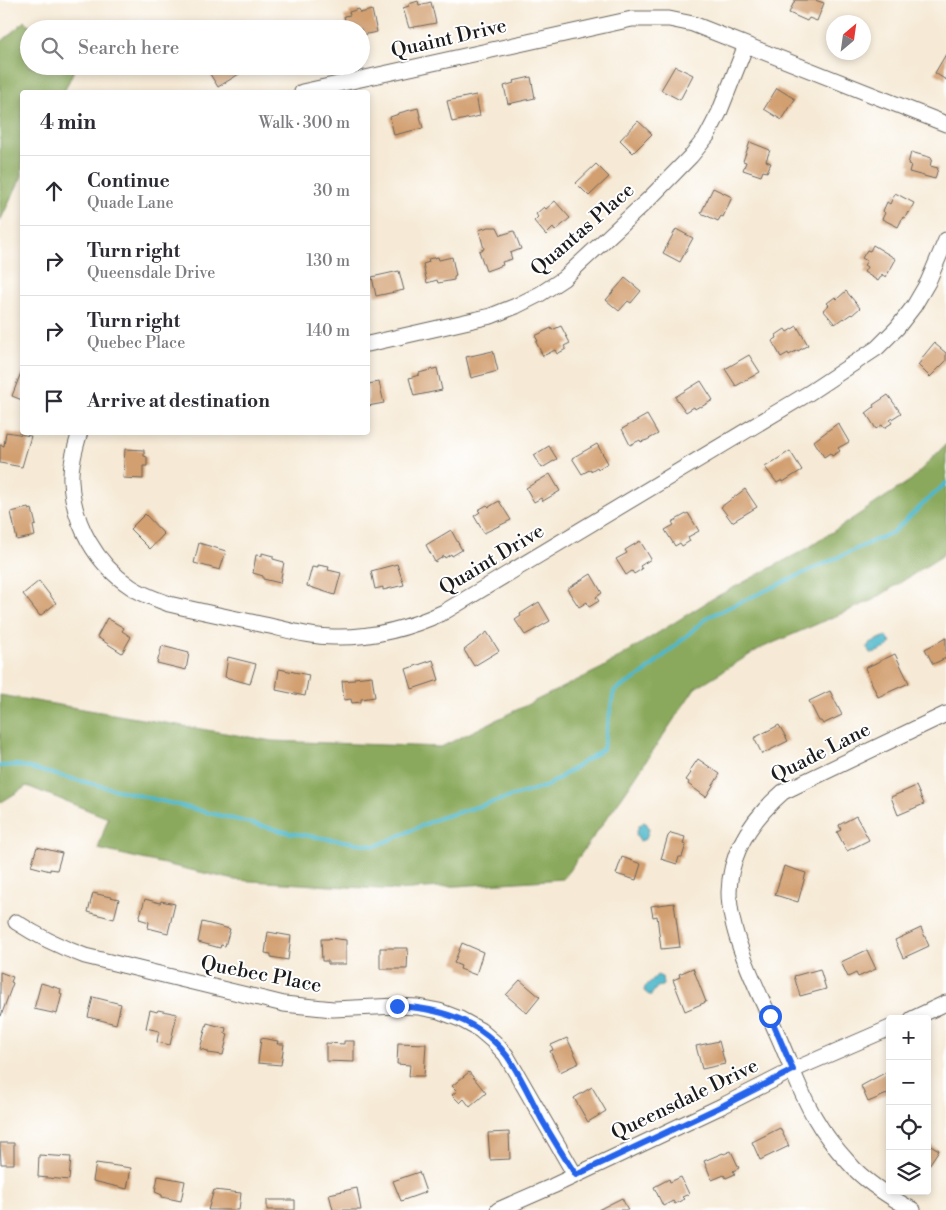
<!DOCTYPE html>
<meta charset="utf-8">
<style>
:root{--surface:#fff;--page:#f7f7f7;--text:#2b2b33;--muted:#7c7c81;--line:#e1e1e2}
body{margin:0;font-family:"Libre Bodoni",serif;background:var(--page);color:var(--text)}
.controls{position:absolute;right:15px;bottom:15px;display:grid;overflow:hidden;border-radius:5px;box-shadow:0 2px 8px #0003}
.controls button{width:45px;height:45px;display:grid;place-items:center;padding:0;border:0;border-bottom:1px solid var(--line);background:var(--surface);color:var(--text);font:25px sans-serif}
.compass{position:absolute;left:826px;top:15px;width:45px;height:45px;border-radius:50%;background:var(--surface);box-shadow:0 2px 8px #0003;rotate:29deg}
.stop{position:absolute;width:15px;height:15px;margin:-11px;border:4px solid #2563eb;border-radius:50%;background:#fff}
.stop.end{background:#2563eb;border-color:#fff;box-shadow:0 1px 5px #0008}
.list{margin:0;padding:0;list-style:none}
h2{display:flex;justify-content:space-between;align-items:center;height:65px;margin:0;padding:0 20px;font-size:21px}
h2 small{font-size:16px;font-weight:400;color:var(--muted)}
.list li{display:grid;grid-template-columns:32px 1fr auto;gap:15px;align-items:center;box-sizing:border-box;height:70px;padding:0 20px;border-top:1px solid var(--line)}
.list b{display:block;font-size:19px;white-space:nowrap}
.list p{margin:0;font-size:16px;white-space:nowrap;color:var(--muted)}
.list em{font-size:16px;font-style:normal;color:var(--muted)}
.icon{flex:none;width:28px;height:28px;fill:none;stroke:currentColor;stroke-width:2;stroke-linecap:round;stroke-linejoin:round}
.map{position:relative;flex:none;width:946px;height:1210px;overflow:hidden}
.search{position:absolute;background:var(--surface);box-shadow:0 2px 8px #0003;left:20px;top:20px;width:350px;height:55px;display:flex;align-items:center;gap:12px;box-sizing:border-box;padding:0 18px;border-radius:28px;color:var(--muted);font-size:19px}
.panel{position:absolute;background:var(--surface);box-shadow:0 2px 8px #0003;left:20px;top:90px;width:350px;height:345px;border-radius:5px}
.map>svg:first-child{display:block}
.forest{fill:#8aa95c;stroke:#53623c}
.water{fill:#4eb8cb;stroke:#356a74}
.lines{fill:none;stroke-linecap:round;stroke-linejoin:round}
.stream{stroke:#4eb8cb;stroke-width:4}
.building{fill:#d29f6f}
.minor-casing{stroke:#68645d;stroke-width:17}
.minor{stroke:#fff;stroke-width:15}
.route{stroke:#2563eb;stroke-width:6}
.labels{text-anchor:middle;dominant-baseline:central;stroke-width:4;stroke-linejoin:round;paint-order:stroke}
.street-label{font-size:20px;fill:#1c1c1c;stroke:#fff}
</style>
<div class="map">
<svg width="946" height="1210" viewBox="0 0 946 1210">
<rect width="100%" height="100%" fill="#fff"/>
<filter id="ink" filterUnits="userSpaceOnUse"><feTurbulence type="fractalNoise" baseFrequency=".02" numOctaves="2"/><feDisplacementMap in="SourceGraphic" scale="10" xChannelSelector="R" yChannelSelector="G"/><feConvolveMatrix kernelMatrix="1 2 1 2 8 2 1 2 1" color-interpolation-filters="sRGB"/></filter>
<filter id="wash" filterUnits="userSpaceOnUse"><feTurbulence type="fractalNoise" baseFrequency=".0096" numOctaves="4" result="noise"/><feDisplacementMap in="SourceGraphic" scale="20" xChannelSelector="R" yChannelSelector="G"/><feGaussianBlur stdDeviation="1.12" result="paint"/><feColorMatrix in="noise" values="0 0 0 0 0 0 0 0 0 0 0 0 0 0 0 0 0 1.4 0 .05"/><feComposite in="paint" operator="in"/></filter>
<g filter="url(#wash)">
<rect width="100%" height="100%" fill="#f6ead6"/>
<path class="forest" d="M25 21 33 29H29V66H73L75 68 64 92H22V176L0 221V43Z
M946 444V552L942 556 873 600 759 649 695 688 622 797 563 879 396 890 235 880 98 849 108 818 27 786 0 803V695L272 741 441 747 602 668 712 599 808 548 911 480Z"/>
<path class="water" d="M886 636 891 643C887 649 876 653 870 653L867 647 870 643Z
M644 822 647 824 649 829 646 839 640 841 636 834 639 826Z
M657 975 662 977 663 984 662 986 657 987 651 995H649L644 991 645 987Z"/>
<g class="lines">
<path class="stream" d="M0 766 17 765 290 833 376 846 439 818 547 786 603 749 614 691 643 674 708 617 893 532 946 483"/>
</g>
<g id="blocks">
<path class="building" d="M795 0H815L824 3 817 21 809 18 807 21 789 13Z
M418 1 419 5 431 2 436 23 409 28 403 8 409 6V4Z
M359 9 360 13 372 10 377 32 362 35 361 29H347L344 16 350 15 349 12Z
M946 54V80L935 73Z
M205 66H252L218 87Z
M675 66 693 75 680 100 661 90Z
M531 77 535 98 508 104 504 86 514 83 513 81Z
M777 88 795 99 782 120 764 109Z
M476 95 480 116 452 122 447 101Z
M418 108 423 128 394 135 390 117 399 114V113Z
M638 121 652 134 633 153 620 140Z
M750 142 770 150 766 161 771 163 767 172 763 171 761 176 743 170 746 162 743 161Z
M911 152 932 158 930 166 938 168 935 179 909 172 911 165 908 164Z
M596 164 609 177 589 196 576 183Z
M713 188 732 197 723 217 721 216 718 221 701 213Z
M895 193 914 203 909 213 908 212 905 218 903 217 898 227 882 219 885 213 883 211 887 202 890 204Z
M555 201 570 218 555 231 553 228 546 235 534 221 538 217 536 214 544 207 546 209Z
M488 227H497L501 235 514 231 521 249 510 253 512 259 502 262 503 265 486 271 479 251 484 249 479 230Z
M676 229 693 238 680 262 663 253Z
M873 245 896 259 886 277 882 275 878 281 864 272 867 267 864 265 867 261 862 258 867 250 870 251Z
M438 257 439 260 452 257 456 276 454 277V280L438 283 437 280 427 283 423 264 429 262 428 259Z
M399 271 404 290 376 296 372 277Z
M625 278 641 291 631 303 628 301 619 311 606 300Z
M846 291 860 308 852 315 851 314 844 319 843 318 835 324 823 310 829 305 827 303 835 297 837 299Z
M561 326 570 343 564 346 566 349 557 354 555 350 543 356 536 342 538 341 535 336 551 328 552 330Z
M797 326 808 345 798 351V350L789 355 788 353 781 357 772 341 777 338 776 335 785 329 787 332Z
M934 343 946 353V361L930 377 918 365 922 360 921 359Z
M493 351 498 371 471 378 466 357Z
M749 355 760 372 736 386 725 369Z
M437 368 442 390 414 396 409 378 419 375V373Z
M22 370V400L12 396Z
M701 381 713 400 701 407 700 406 695 409 694 407 686 412 675 397Z
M379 382 384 403 368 406V384Z
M888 395 901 413 890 420 892 423 884 428 882 425 876 429 866 413 874 407 873 405Z
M647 415 658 434 647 440 641 442 640 440 630 445 622 429Z
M838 423 849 442 838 448 840 451 832 456 830 453 824 457 814 441Z
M6 432 31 436 22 467 0 463V445L4 446Z
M597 444 608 463 598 469 597 467 591 471V469L582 474 572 458Z
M549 446 557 459 542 468 534 455Z
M125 449 144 450V456L147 457V466H143V479L123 478Z
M790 451 802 470 783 482 782 480 777 483 765 467Z
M550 474 560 491 543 501 541 498 534 502 526 488Z
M745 489 757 507 732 522 721 507Z
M499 501 511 520 484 533 474 516 480 512 478 510 487 505 489 507Z
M28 508 29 510 32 509 36 525 33 526 35 536 17 540 11 512Z
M688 513 699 531 688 537 690 541 682 546 680 543 675 546 665 530 674 525 672 522Z
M145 514 164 534 150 549 130 529Z
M451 530 462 550 452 556 451 554 445 558 444 556 435 562 426 545Z
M640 541 651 559 640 566 642 569 634 574 632 571 626 575 616 559 627 553 625 550Z
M199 543 226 551 220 570 194 563Z
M262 553 273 556V559L284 562 280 583 263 579V576L253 573 256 555 262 556Z
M397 564 404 585 383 590V587L375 589 371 571Z
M318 565 329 567 328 570 341 573 335 595 307 586 312 567 318 568Z
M591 574 602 593 596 597 599 601 589 607 587 602 579 607 567 589Z
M39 581 56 603 40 616 23 594Z
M539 602 550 621 525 635 515 620 521 616 520 614Z
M107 618 124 628 122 631 131 637 122 653 97 637Z
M487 632 499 651 474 666 464 650Z
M946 638V658L933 664 925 649Z
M162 646 189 653 186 670 157 663Z
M895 654 909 683 878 697 865 668Z
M228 657 256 664 250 684 225 677Z
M433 660 439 680 412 689 406 669Z
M279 669 309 675 305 696 276 690Z
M372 676 375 697 361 699V702L352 703 351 699 344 700 342 681 354 680V678Z
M830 691 842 715 823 724 821 721H819L809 701Z
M779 725 788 741 762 754 754 738Z
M698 759 720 774 706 797 688 784 689 782 686 780 691 773 689 772Z
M916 786 924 804 898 815 891 797Z
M856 816 869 840 847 851 837 832 841 830 839 825Z
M671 833 685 837 683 844 686 845 682 857H679L677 864 661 859 668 836Z
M37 847 62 853 57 870 50 869V871L31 866Z
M622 857 641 864 636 880 616 874Z
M784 866 806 873 798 902 775 895Z
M93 893 119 899 114 919 88 912Z
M145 899 160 903 161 901 175 904 168 933 148 928 149 922 139 919Z
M674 903 680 947 661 949 657 916 653 917 651 906Z
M202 922 230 929 225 946 221 945 220 948 198 942Z
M921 928 929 946 903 958 895 940Z
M268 932 291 936 288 960 271 957V954L265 953Z
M329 938 346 940V964H328V961H322L321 939H329Z
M462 943 483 952 476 975 460 969 461 966 454 963Z
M380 948H408L407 969H380Z
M867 950 876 969 858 977 856 973 848 977 841 962Z
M693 968 706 1002 685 1011 673 980 680 977 679 974Z
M820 969 826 989 800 996 794 976Z
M0 972 13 977 11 982 13 983 1 1016H0Z
M520 980 540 997 527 1013 506 995Z
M41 983 61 989 60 993 62 994 57 1014 34 1009Z
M93 997 121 1004 116 1024 88 1017Z
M150 1010 157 1012 158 1010 177 1014 170 1045 157 1042 159 1031 146 1028Z
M207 1023 226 1028 225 1033 228 1034 223 1055 208 1053V1051L200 1049Z
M261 1038 278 1041 277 1044H284L281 1065 258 1063Z
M567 1038 579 1063 560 1072 550 1051 553 1050 551 1045Z
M344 1041H354V1062L326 1061V1043L344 1044Z
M719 1041 725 1064 702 1069 696 1046Z
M398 1043 426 1044 424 1076H409L410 1065 397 1064Z
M890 1070V1100L887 1094 868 1102 861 1086Z
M469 1072 486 1093 470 1107 464 1099 460 1103 452 1095 457 1091 452 1086Z
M592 1087 606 1111 588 1122 574 1098Z
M780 1128 789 1146 760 1160 752 1142Z
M509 1132 510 1159 490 1160 488 1133Z
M0 1143H14V1164H1Z
M927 1143 939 1150 927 1168Z
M731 1151 739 1168 733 1171 735 1174 726 1178 724 1175 712 1180 704 1161 723 1153 724 1154Z
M39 1155 71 1157 69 1180 38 1177Z
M96 1163 131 1168 127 1189 93 1181Z
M419 1172 426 1192 401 1201 393 1181Z
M158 1176 185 1181 181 1201 162 1197V1195L155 1192Z
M681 1177 689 1194 682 1197 684 1199 675 1204 673 1201 663 1206 654 1187 669 1179 670 1182Z
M357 1188 361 1210H333L329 1194Z
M214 1190 241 1193 239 1210H208Z
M622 1198 628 1210H598Z
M267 1200H295V1210H267Z"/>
</g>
</g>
<g filter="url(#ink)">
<use href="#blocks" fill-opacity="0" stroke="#68645d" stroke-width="1"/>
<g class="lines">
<g class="minor-casing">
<path id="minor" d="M302 92 632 19H669L693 24 946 124
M368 344 491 316 516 306 540 294 563 279 650 198 691 156 707 136 719 113 746 45
M80 432C75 448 70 465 71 481 73 523 96 564 131 587 143 595 156 599 169 604 203 612 237 619 270 626 291 631 312 637 334 637 372 638 410 628 444 612L809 393 877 348 897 328 914 306 928 282 946 240
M16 922C39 937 60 947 85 956L284 1004 333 1009 397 1006 418 1007 439 1011 460 1019 480 1030 494 1042 506 1055 575 1175
M912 1019 946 1003
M498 1210 553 1186 724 1105 793 1070 890 1028
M913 1210C891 1198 866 1183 849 1163 837 1150 824 1134 815 1118 801 1095 790 1063 779 1038 761 996 729 937 729 892 730 850 753 818 783 792L946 714"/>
</g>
<use href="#minor" class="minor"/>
</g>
</g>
<g class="lines" filter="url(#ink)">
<path class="route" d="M397 1006C439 1008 481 1021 507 1056 521 1076 531 1099 542 1120 553 1139 564 1157 576 1175L724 1105 793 1070 770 1016"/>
</g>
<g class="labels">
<g class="street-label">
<text transform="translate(449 39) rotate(-13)">Quaint Drive</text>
<text transform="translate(583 230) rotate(-41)">Quantas Place</text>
<text transform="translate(492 560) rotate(-31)">Quaint Drive</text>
<text transform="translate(821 753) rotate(-27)">Quade Lane</text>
<text transform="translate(261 975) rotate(11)">Quebec Place</text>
<text transform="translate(685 1100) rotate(-26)">Queensdale Drive</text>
</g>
</g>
</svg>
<div class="controls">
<button>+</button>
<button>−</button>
<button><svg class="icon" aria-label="locate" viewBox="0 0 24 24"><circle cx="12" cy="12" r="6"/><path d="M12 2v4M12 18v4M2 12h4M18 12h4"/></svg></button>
<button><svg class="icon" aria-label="layers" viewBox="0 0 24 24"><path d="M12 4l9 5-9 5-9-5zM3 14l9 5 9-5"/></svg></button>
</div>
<svg class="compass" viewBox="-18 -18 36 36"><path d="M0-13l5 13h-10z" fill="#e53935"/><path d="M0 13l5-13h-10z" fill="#7c7c81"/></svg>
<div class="stop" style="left:770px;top:1016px"></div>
<div class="stop end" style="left:397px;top:1006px"></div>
<div class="search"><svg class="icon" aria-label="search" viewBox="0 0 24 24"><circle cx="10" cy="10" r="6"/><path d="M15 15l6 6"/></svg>Search here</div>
<section class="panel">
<h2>4 min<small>Walk · 300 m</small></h2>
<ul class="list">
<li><svg class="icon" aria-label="ahead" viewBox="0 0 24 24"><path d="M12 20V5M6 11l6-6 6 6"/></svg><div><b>Continue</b><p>Quade Lane</p></div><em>30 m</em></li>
<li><svg class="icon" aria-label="right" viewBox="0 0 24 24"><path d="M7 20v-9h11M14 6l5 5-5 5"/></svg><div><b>Turn right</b><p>Queensdale Drive</p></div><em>130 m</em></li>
<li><svg class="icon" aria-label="right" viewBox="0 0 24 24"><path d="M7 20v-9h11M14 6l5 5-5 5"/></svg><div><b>Turn right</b><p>Quebec Place</p></div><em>140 m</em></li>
<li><svg class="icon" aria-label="arrive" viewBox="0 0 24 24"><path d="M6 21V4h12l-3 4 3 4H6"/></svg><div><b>Arrive at destination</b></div></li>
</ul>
</section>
</div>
